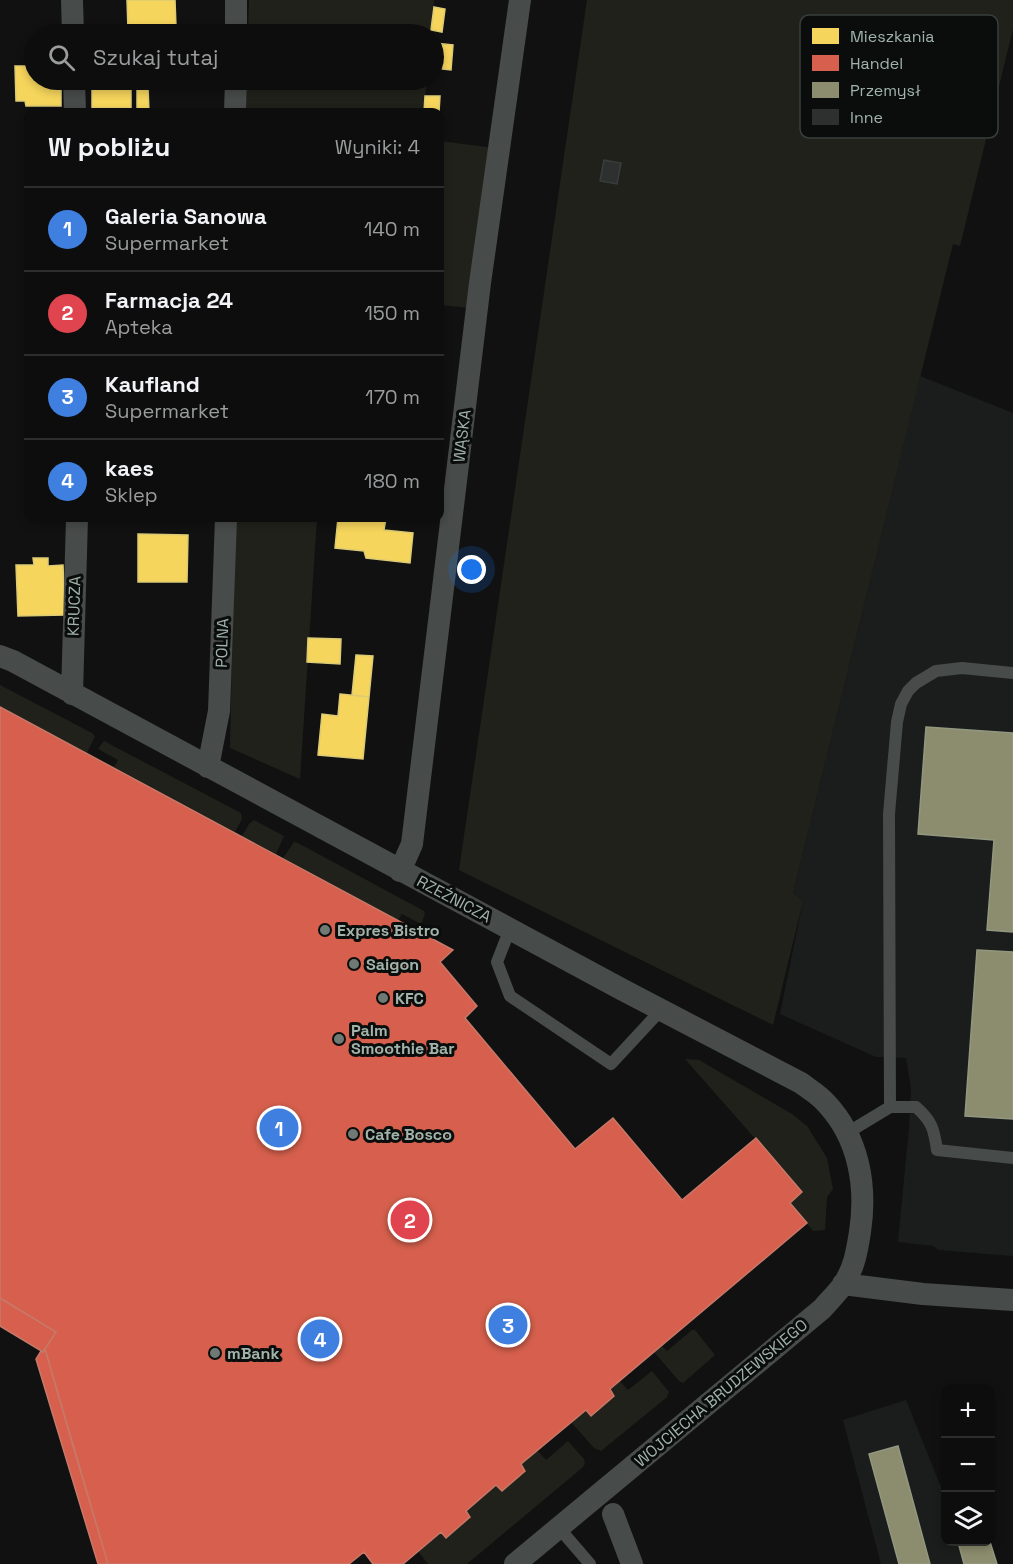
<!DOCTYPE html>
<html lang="pl">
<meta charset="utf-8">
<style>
:root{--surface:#0d0d0d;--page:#1b1b1b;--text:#f1f3f6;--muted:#9a9c9d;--line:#2d2d2e;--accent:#6f7a75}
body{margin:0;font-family:"Space Grotesk",sans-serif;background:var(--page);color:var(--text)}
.controls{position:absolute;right:18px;bottom:18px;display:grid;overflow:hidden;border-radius:12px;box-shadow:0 3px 9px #0003}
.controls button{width:54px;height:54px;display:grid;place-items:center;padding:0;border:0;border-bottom:2px solid var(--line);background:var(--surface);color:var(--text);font:30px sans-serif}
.you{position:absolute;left:472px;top:570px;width:21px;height:21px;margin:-15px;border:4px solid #fff;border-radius:50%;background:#1a73e8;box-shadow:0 0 0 9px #1a73e833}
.badge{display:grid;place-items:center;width:39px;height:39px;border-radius:50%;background:var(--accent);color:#fff;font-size:20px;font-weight:700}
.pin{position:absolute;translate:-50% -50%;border:3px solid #fff;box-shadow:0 2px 6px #0006}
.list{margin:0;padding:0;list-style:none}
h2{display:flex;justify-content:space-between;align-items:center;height:78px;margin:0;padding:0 24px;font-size:26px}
h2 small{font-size:20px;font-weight:400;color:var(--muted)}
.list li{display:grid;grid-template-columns:39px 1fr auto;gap:18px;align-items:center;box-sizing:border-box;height:84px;padding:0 24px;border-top:2px solid var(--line)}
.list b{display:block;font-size:22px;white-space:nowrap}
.list p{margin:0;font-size:20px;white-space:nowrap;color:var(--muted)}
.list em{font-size:20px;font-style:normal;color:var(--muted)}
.icon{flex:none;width:33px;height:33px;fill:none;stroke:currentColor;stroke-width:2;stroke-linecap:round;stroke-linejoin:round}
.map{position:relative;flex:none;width:1013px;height:1564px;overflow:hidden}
.search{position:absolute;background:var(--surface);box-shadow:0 3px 9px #0003;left:24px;top:24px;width:420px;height:66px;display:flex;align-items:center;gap:15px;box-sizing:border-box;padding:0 21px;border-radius:33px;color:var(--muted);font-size:22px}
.panel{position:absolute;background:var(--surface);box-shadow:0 3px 9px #0003;left:24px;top:108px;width:420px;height:414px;border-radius:12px}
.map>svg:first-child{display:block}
.built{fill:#1b1d1c}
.green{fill:#21211b}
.homes{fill:#f6d55c;stroke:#dccb74;stroke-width:1.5}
.shops{fill:#d6604d;stroke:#c67969;stroke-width:1.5}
.industry{fill:#8c8c6e;stroke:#929880;stroke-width:1.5}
.building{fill:#2e3030;stroke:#393d3c;stroke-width:1.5}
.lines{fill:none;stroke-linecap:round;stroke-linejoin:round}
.lane{stroke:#474b49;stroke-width:12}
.street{stroke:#474b49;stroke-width:22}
.poi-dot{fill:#6f7a75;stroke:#0b0d0c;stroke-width:2}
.labels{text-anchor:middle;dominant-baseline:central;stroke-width:6;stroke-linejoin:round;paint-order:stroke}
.street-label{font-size:16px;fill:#a1b3ab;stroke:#0b0d0c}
.poi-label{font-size:16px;font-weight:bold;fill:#a1b3ab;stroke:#0b0d0c;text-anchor:start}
.key{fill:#0b0d0c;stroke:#383f3c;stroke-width:1.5}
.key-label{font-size:16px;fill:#a1b3ab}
</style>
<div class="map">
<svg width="1013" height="1564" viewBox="0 0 1013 1564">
<rect width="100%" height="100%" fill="#111"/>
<path class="built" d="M920 376 1013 413V1256L938 1250 934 1246 898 1242 909 1128 911 1089 906 1058 876 1057 780 1014 803 901 793 893Z
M906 1400 940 1485 945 1484 946 1542 991 1541 997 1564H881L843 1420Z"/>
<path class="green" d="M249 0H434L431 34H248Z
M587 0H1013V29L960 246 953 244 793 893 803 901 773 1025 459 870Z
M247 80H427L423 112H246Z
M440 141 494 148 470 308 440 305Z
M235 518H317L300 779 230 748Z
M0 685 92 733 95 736 87 753 0 707Z
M104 741 241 813 242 819 235 832 114 767 118 760 98 749Z
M254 820 284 836 276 854 242 836 249 824Z
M294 842 298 843 424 911 425 914 421 924 402 914 398 920 283 858Z
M685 1059 699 1060 792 1114 807 1126 827 1158 833 1189 827 1197 825 1230 813 1231 790 1203 802 1192Z
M692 1330H695L715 1355 683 1383 679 1381 654 1352 662 1346 667 1351Z
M652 1371 669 1392 666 1398 601 1451 594 1448 571 1422 586 1410 592 1415 614 1396 610 1389 620 1381 628 1390Z
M568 1441 584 1459 585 1464 582 1468 467 1564H428L418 1551 441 1532 447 1537 470 1518 466 1511 496 1485 502 1491 525 1471 521 1464 537 1450 546 1460Z"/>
<path class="homes" d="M127 0H175L176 27 128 29Z
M434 7 445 9 442 32 431 30Z
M434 43 453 45 451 70 434 68Z
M15 66H34V80H61V106H26L25 101H16Z
M92 85H131V108H92Z
M137 87H148L149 112H137Z
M425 96H440L439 112H424Z
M92 108H131V112H92Z
M338 518H386L384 530 413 533 410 563 366 558 364 551 335 548Z
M138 534 188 535 187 582H138Z
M33 558H48V566L63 565 65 615 18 616 16 565H34Z
M308 638 341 639 340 664 307 662Z
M356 655 373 656 369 697 352 695Z
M340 694 369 697 363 759 318 755 322 714 338 716Z"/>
<path class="shops" d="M0 707 453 950 440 962 477 1006 465 1018 575 1149 613 1118 682 1200 756 1138 802 1192 790 1203 807 1223 610 1389 614 1396 591 1416 586 1410 521 1464 525 1471 502 1491 496 1485 466 1511 470 1517 446 1538 441 1532 403 1564H373L364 1552 349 1564H108L45 1349 56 1332 0 1298Z
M0 1298 56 1332 43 1352 0 1326Z
M45 1349 71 1439 108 1564H98L36 1359 41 1351 43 1352Z"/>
<path class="industry" d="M926 727 1013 733V932L987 930 994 840 918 834Z
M977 950 1013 952V1119L965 1116Z
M898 1446 930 1564H899L869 1454Z
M958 1542H990L997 1564H964Z"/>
<path class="building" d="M604 160 621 163 617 184 600 181Z"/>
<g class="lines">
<path class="lane" d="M510 929 497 962 510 996 611 1064 661 1010
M890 1107H916C932 1121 934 1129 937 1150L1013 1158
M847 1133 890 1107 889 814 897 722 901 704 908 691 916 683 936 671 962 668 1013 673
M559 1528 590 1564"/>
<path class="street" d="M72 0 73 34
M236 34V0
M74 80 75 112
M235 112 236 80
M0 656 13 661 623 990 801 1083C809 1089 819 1095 826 1103 859 1138 867 1186 860 1232 857 1251 854 1269 843 1285 837 1293 829 1301 822 1309L515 1564
M72 694 77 518
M208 767 219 711 226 518
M400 871 412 844 480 283 520 0
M843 1284 923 1294 1013 1300
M613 1514 632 1564"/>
</g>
<g class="poi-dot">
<circle cx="325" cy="930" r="6"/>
<circle cx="354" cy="964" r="6"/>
<circle cx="383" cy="998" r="6"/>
<circle cx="339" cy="1039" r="6"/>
<circle cx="353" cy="1134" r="6"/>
<circle cx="215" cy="1353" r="6"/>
</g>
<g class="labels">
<g class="street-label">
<text transform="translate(462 436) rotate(-83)">WĄSKA</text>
<text transform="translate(74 606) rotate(-88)">KRUCZA</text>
<text transform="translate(222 643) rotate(-88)">POLNA</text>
<text transform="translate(454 899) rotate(28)">RZEŹNICZA</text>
<text transform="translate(721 1393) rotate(-40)">WOJCIECHA BRUDZEWSKIEGO</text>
</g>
<g class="poi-label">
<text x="337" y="930">Expres Bistro</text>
<text x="366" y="964">Saigon</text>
<text x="395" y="998">KFC</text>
<text x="351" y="1030">Palm<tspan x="351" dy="18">Smoothie Bar</tspan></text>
<text x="365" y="1134">Cafe Bosco</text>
<text x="227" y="1353">mBank</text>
</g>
</g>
<rect x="800" y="15" width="198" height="123" rx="9" class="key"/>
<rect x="812" y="28" width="27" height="16" fill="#f6d55c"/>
<rect x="812" y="55" width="27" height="16" fill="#d6604d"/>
<rect x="812" y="82" width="27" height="16" fill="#8c8c6e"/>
<rect x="812" y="109" width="27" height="16" fill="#2e3030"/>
<g class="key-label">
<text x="850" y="42">Mieszkania</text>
<text x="850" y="69">Handel</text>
<text x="850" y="96">Przemysł</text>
<text x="850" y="123">Inne</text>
</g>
</svg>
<div class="controls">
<button>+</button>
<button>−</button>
<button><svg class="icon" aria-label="layers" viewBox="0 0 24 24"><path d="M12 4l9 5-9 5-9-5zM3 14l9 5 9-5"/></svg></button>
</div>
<div class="you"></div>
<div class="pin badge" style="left:279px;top:1128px;background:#3f7fe0">1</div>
<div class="pin badge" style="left:410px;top:1220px;background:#e0444e">2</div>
<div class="pin badge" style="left:508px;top:1325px;background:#3f7fe0">3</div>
<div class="pin badge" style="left:320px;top:1339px;background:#3f7fe0">4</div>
<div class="search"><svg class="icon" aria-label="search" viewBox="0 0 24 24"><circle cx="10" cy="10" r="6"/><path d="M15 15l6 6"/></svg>Szukaj tutaj</div>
<section class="panel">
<h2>W pobliżu<small>Wyniki: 4</small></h2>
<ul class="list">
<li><span class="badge" style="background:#3f7fe0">1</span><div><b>Galeria Sanowa</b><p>Supermarket</p></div><em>140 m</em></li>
<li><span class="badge" style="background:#e0444e">2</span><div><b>Farmacja 24</b><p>Apteka</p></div><em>150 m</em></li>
<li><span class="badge" style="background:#3f7fe0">3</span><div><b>Kaufland</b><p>Supermarket</p></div><em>170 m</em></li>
<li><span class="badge" style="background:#3f7fe0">4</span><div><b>kaes</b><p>Sklep</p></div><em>180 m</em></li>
</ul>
</section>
</div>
